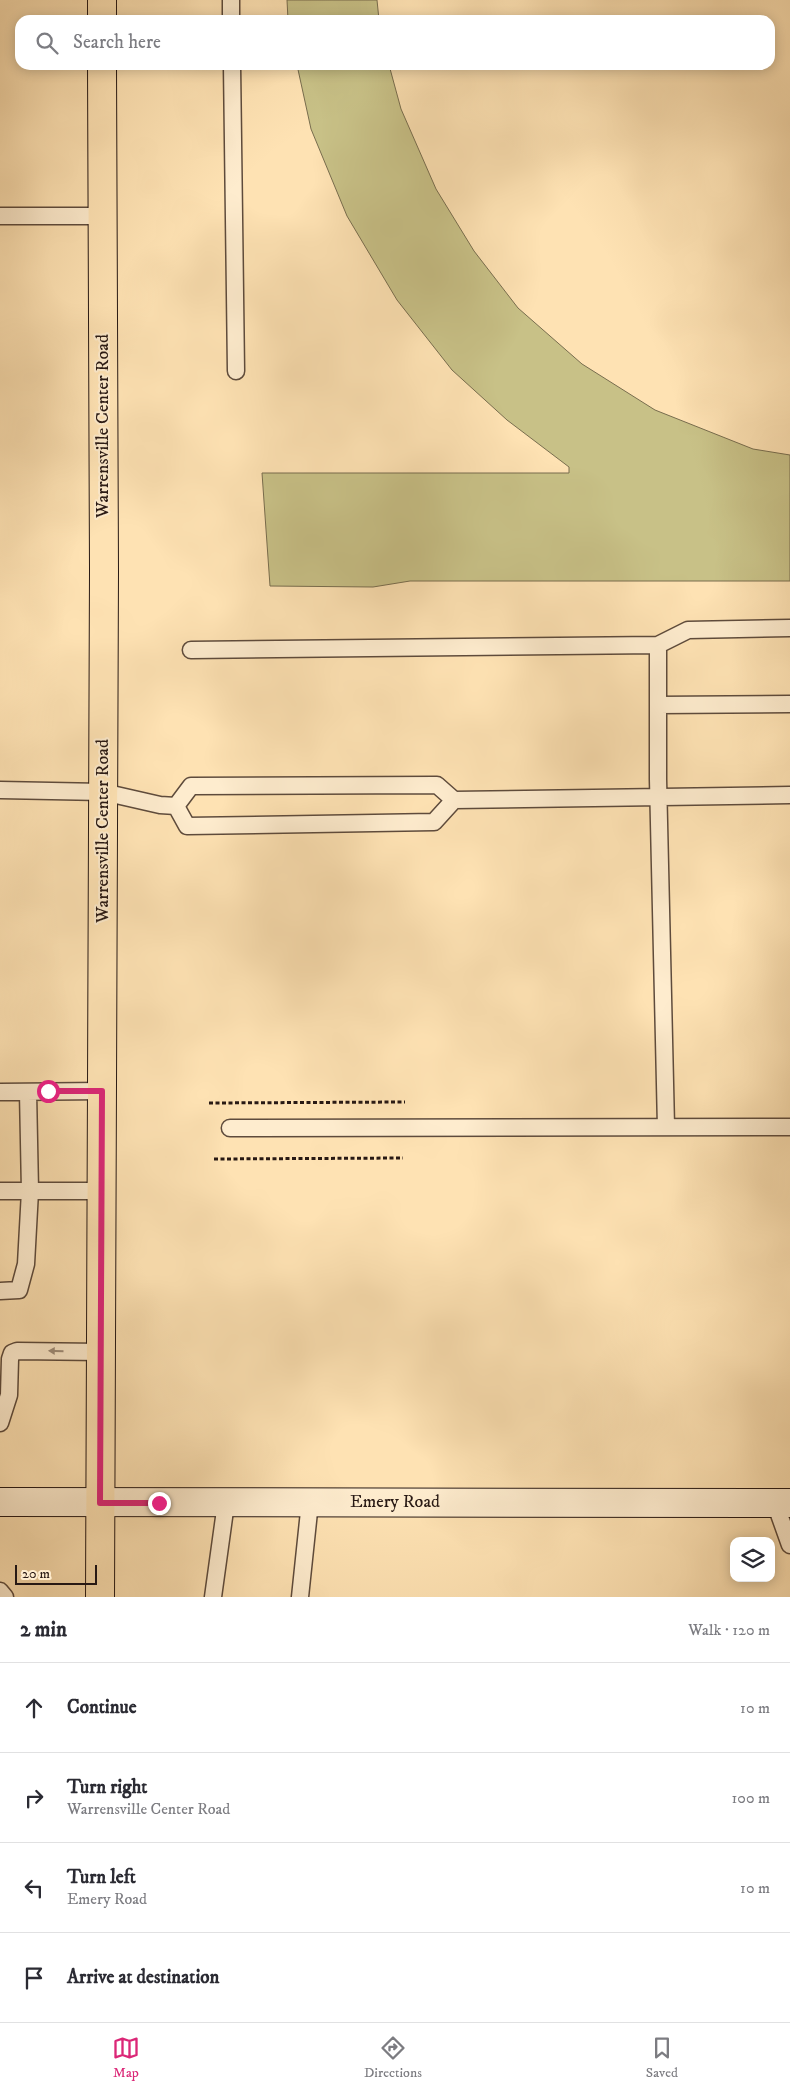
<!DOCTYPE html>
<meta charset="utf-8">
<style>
:root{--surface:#fff;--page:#f7f7f7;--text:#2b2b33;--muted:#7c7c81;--line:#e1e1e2;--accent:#db2777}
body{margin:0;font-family:"IM FELL DW Pica",serif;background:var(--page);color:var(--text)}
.controls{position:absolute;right:15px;bottom:15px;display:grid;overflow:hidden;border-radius:10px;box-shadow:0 2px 12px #0003}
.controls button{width:45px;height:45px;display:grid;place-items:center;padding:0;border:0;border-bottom:1px solid var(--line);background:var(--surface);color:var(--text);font:25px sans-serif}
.scale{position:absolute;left:15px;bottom:12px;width:82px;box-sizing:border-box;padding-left:5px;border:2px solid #281914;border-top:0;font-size:14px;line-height:18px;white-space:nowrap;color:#281914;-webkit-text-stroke:4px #feecce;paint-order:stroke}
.stop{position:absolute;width:15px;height:15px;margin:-11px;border:4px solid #db2777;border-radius:50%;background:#fff}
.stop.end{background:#db2777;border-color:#fff;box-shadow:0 1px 5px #0008}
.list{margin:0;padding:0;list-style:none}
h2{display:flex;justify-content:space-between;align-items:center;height:65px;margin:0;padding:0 20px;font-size:21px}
h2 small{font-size:16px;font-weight:400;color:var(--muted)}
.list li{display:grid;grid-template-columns:32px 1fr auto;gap:15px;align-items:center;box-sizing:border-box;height:90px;padding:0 20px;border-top:1px solid var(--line)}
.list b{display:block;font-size:19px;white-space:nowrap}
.list p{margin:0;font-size:16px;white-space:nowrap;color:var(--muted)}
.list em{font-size:16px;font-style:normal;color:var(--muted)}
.icon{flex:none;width:28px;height:28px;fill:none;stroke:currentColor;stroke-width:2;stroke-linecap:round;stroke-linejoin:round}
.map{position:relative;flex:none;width:790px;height:1597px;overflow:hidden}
.search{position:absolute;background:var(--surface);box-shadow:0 2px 12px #0003;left:15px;right:15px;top:15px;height:55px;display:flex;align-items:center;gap:12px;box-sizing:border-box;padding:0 18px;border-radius:15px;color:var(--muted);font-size:19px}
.sheet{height:425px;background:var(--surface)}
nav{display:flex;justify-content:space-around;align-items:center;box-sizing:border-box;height:70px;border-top:1px solid var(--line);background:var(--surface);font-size:14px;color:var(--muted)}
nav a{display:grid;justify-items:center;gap:2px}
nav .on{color:var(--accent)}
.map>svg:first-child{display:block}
.green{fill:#c8c187;stroke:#786d4e}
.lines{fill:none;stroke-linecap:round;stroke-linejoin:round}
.lane-casing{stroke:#5e4b3c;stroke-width:19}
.secondary-casing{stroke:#281914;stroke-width:30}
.primary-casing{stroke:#281914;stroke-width:30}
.path{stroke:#281914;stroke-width:3;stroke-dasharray:4 2.5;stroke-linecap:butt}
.lane{stroke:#feecce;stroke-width:16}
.secondary{stroke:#feecce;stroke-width:28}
.primary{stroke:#fee2b3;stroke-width:28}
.oneway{fill:#9e8d7a}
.route{stroke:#db2777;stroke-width:6}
.labels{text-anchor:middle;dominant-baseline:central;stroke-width:4;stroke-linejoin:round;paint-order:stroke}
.street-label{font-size:18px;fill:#281914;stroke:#feecce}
</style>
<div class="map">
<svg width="790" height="1597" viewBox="0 0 790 1597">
<rect width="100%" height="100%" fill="#fee2b3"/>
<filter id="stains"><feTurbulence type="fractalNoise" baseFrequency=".004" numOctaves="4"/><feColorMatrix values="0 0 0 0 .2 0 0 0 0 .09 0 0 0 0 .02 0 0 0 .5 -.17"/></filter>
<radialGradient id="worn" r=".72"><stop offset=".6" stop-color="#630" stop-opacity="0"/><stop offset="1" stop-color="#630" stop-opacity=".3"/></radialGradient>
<path class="green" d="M287 0H377L379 20H288Z
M297 65H389L401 109 436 189 474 251 518 308 582 364 655 410 753 449 790 455V581H410L373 587 270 586 262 473H569V467L507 420 452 370 397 300 347 216 311 129Z"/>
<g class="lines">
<g class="lane-casing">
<path id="lane" d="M231 0V20
M232 65 236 371
M0 216H103
M658 645V779L666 1127
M191 650 658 645 688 630 790 628
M658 705 790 704
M437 785 454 800 434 822 187 826 176 806 191 786Z
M0 790 103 792 160 805 176 806
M454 800 790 795
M0 1092 102 1091
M230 1128 790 1127
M0 1191H102
M0 1291 19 1290 26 1264 30 1191 28 1092
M0 1423 9 1395 10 1359 12 1353 17 1351 101 1352
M775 1503 790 1545
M0 1591 5 1597
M213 1597 226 1503
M300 1597 310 1502"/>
</g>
<g class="secondary-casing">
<path id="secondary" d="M0 1502 790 1503"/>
</g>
<g class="primary-casing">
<path id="primary" d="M102 0V20
M100 1597 104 571 102 65"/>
</g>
<path class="path" d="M209 1103 405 1102
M214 1159 403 1158"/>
<use href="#lane" class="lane"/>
<use href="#secondary" class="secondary"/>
<use href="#primary" class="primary"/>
</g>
<defs><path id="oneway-solid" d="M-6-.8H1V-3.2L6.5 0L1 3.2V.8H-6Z" transform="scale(1.25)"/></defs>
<use class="oneway" href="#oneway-solid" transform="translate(56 1351) rotate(-179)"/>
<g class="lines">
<path class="route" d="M48 1091H102L100 1503H159"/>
</g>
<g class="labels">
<g class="street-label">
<text transform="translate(103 426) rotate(-90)">Warrensville Center Road</text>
<text transform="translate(103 831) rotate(-90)">Warrensville Center Road</text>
<text x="395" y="1502">Emery Road</text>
</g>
</g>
<rect width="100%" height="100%" filter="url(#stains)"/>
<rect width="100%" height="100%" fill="url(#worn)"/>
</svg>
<div class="controls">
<button><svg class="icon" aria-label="layers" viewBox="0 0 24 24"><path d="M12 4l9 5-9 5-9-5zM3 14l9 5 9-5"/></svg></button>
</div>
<div class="scale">20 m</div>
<div class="stop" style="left:48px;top:1091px"></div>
<div class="stop end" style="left:159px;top:1503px"></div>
<div class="search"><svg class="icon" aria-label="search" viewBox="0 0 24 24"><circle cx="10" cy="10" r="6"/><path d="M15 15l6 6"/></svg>Search here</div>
</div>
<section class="sheet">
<h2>2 min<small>Walk · 120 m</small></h2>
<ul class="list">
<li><svg class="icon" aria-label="ahead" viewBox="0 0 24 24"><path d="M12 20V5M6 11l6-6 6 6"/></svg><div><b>Continue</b></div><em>10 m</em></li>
<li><svg class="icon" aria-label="right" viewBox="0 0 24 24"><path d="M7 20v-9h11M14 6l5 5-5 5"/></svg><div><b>Turn right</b><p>Warrensville Center Road</p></div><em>100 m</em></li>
<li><svg class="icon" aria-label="left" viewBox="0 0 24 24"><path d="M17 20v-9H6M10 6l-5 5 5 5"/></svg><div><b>Turn left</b><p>Emery Road</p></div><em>10 m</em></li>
<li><svg class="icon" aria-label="arrive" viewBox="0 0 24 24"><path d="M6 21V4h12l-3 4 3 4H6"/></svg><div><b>Arrive at destination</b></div></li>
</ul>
</section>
<nav>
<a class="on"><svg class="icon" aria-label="map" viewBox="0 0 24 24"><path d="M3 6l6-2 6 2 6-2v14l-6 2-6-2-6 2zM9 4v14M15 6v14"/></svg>Map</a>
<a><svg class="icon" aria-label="directions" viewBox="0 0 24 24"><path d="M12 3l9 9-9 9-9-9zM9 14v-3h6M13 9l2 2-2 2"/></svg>Directions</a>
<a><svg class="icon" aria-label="saved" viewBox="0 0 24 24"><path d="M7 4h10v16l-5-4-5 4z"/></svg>Saved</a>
</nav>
